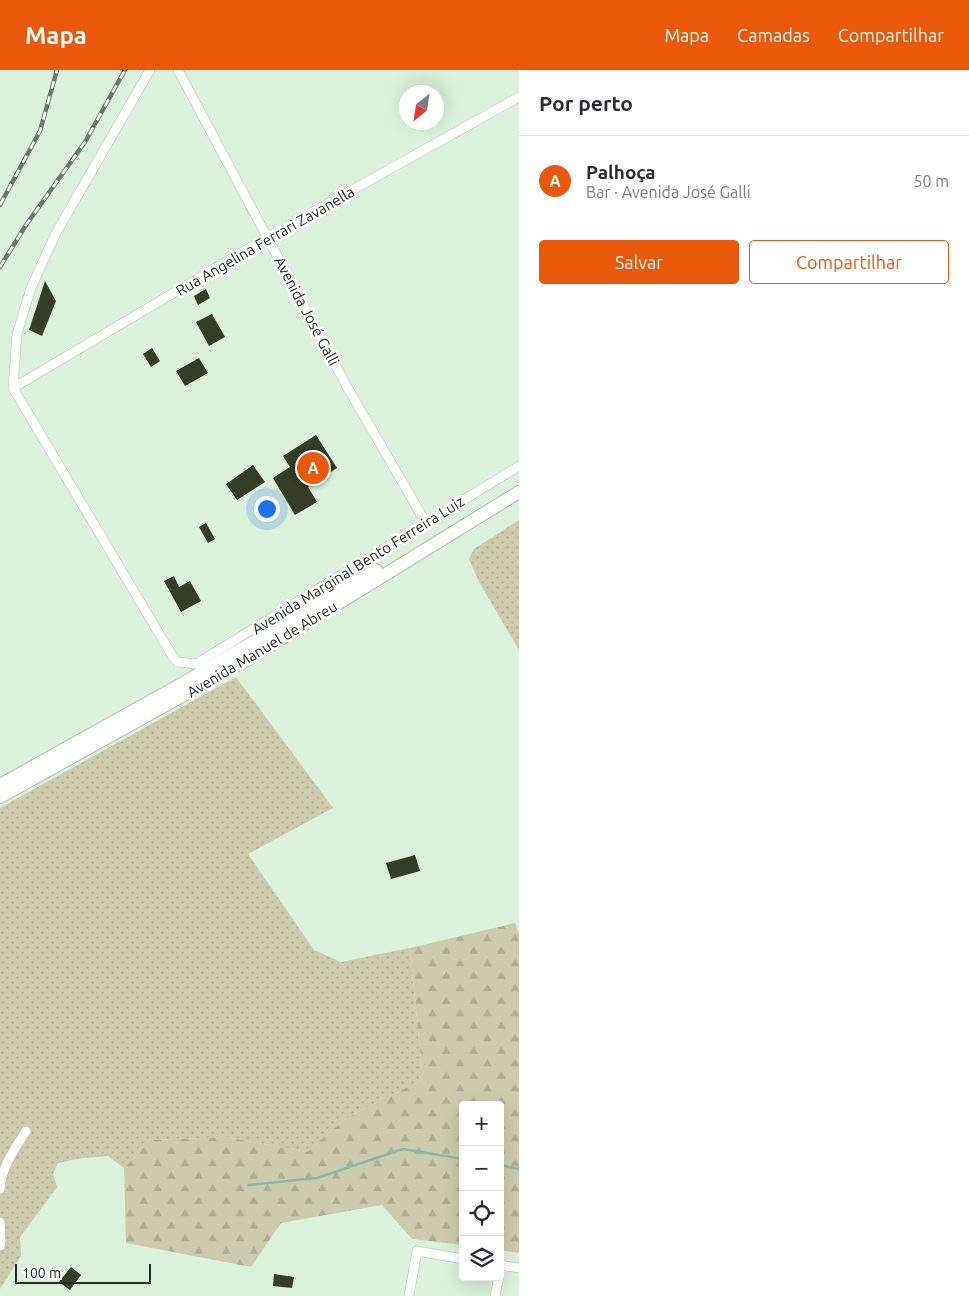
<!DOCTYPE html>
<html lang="pt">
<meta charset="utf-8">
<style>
:root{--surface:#fff;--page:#f7f7f7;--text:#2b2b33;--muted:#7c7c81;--line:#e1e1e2;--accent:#ea580c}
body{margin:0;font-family:Ubuntu,sans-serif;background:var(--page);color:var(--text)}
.controls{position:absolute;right:15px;bottom:15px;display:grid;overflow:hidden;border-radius:5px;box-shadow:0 5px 20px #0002}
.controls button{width:45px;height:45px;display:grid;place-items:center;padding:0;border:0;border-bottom:1px solid var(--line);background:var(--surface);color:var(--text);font:25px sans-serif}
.compass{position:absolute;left:399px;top:15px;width:45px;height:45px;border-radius:50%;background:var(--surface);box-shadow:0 5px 20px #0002;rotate:210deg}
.scale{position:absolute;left:15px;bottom:12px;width:136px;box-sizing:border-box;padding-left:5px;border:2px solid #212921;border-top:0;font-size:14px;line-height:18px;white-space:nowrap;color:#212921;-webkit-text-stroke:4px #fff;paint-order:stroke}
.you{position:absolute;left:266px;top:438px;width:18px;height:18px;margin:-12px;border:4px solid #fff;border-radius:50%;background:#1a73e8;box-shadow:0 0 0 8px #1a73e833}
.badge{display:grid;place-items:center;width:32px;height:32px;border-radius:50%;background:var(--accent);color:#fff;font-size:16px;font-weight:700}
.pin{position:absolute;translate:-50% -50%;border:2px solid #fff;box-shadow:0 1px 5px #0006}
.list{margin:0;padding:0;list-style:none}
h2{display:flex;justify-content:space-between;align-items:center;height:65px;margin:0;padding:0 20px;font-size:21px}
h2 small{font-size:16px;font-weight:400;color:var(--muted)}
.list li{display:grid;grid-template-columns:32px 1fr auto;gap:15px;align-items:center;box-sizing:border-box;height:90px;padding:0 20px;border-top:1px solid var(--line)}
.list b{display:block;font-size:19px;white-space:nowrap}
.list p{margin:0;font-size:16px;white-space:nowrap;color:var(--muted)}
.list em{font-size:16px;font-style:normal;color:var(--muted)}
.actions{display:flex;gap:10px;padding:15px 20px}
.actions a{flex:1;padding:11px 0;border:1px solid var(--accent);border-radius:5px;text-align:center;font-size:18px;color:var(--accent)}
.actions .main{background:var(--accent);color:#fff}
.icon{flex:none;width:28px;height:28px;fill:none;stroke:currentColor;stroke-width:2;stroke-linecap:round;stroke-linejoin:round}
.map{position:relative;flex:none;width:519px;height:1226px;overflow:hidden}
header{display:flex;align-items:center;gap:30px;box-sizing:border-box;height:70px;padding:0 25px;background:var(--accent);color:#fff}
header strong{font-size:24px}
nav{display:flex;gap:28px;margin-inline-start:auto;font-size:18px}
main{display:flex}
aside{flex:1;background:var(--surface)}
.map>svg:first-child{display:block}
.grass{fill:url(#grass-dots)}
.forest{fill:url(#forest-firs)}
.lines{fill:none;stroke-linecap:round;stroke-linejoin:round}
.stream{stroke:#8db8b2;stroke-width:2.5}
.building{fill:#353d27}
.street-casing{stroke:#abc1ab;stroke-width:10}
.secondary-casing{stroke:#abc1ab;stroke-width:14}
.street{stroke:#fff;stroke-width:9}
.secondary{stroke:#fff;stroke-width:12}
.rail-casing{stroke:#6a776a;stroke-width:4.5}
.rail{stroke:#fff;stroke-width:2.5;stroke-dasharray:8;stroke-linecap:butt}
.labels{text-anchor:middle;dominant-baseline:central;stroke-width:5;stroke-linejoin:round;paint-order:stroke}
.street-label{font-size:15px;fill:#212921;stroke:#fff}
</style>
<header>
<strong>Mapa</strong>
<nav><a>Mapa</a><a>Camadas</a><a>Compartilhar</a></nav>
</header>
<main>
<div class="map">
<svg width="519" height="1226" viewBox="0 0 519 1226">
<defs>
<pattern id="grass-dots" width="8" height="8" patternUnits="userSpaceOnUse" patternTransform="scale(1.25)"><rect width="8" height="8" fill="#cccbad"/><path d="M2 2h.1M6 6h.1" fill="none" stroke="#afae95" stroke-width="1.8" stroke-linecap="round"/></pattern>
<pattern id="forest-firs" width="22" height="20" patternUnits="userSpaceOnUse" patternTransform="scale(1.25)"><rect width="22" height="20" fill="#cccbad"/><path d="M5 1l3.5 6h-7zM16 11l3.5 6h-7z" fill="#afae95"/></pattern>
</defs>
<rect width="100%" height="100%" fill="#dbf1db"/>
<path class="grass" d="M519 450V580L479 512 469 489 474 479Z
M236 607 333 738 248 784 314 880 341 892 410 878 423 1009 345 1049 307 1082 226 1067 151 1070 124 1098 108 1086 83 1088 58 1093 53 1104 57 1117 20 1167 21 1186 0 1219V738Z"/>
<path class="forest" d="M515 853 519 864V1183L500 1180V1035H463V1175L412 1169 382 1135 281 1153 251 1197 126 1173 124 1098 151 1070 226 1067 307 1082 345 1049 423 1009 410 878Z"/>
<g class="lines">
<path class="stream" d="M500 1095 519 1099
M248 1115 317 1108 403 1079 463 1089"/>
</g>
<path class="building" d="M45 211 56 231 42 266 29 260Z
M206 219 210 228 198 235 194 226Z
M212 244 225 267 209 276 196 252Z
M152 278 160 291 151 297 143 284Z
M199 288 208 303 185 316 176 301Z
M316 365 337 398 308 417 317 432 295 445 273 408 290 397 283 386Z
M253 395 265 412 237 430 226 414Z
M206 453 215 469 208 473 199 457Z
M174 506 179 517 190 511 201 531 181 542 164 511Z
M415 785 420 801 391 809 386 793Z
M71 1197 81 1205 70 1220 59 1212Z
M274 1204 294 1207 292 1218 273 1216Z"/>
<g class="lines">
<g class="street-casing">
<path id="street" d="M178 0 346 315 426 453
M13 318 173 587 178 592 196 594 519 396
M13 318 268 167 519 27
M13 318 17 264 31 218 56 163 150 0
M0 1119C1 1098 15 1078 26 1061
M0 1152 1 1171 0 1176
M500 1195 519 1198
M409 1226 417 1181 463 1189
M495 1226 499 1207"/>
</g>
<g class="secondary-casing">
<path id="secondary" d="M0 715 187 611 376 500
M0 727 243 592 519 422"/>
</g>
<use href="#street" class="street"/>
<use href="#secondary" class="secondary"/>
<g class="rail-casing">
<path id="rail" d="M0 135 40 61 57 0
M0 197 26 155 85 72 125 0"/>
</g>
<use href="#rail" class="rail"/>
</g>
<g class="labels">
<g class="street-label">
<text transform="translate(265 171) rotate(-30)">Rua Angelina Ferrari Zavanella</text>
<text transform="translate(307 241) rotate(62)">Avenida José Galli</text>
<text transform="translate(358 495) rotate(-32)">Avenida Marginal Bento Ferreira Luiz</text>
<text transform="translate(262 579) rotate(-31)">Avenida Manuel de Abreu</text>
</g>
</g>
</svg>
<div class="controls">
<button>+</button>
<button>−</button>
<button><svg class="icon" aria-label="locate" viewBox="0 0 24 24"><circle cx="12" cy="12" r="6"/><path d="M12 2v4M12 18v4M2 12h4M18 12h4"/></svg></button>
<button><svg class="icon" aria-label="layers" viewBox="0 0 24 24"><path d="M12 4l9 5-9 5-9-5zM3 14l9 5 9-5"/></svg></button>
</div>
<svg class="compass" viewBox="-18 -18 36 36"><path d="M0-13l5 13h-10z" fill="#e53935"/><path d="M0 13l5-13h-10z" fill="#7c7c81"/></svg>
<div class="scale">100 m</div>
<div class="you"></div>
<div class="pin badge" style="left:313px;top:398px">A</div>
</div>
<aside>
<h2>Por perto<small></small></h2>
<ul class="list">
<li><span class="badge">A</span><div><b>Palhoça</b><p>Bar · Avenida José Galli</p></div><em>50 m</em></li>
</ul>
<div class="actions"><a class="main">Salvar</a><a>Compartilhar</a></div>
</aside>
</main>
